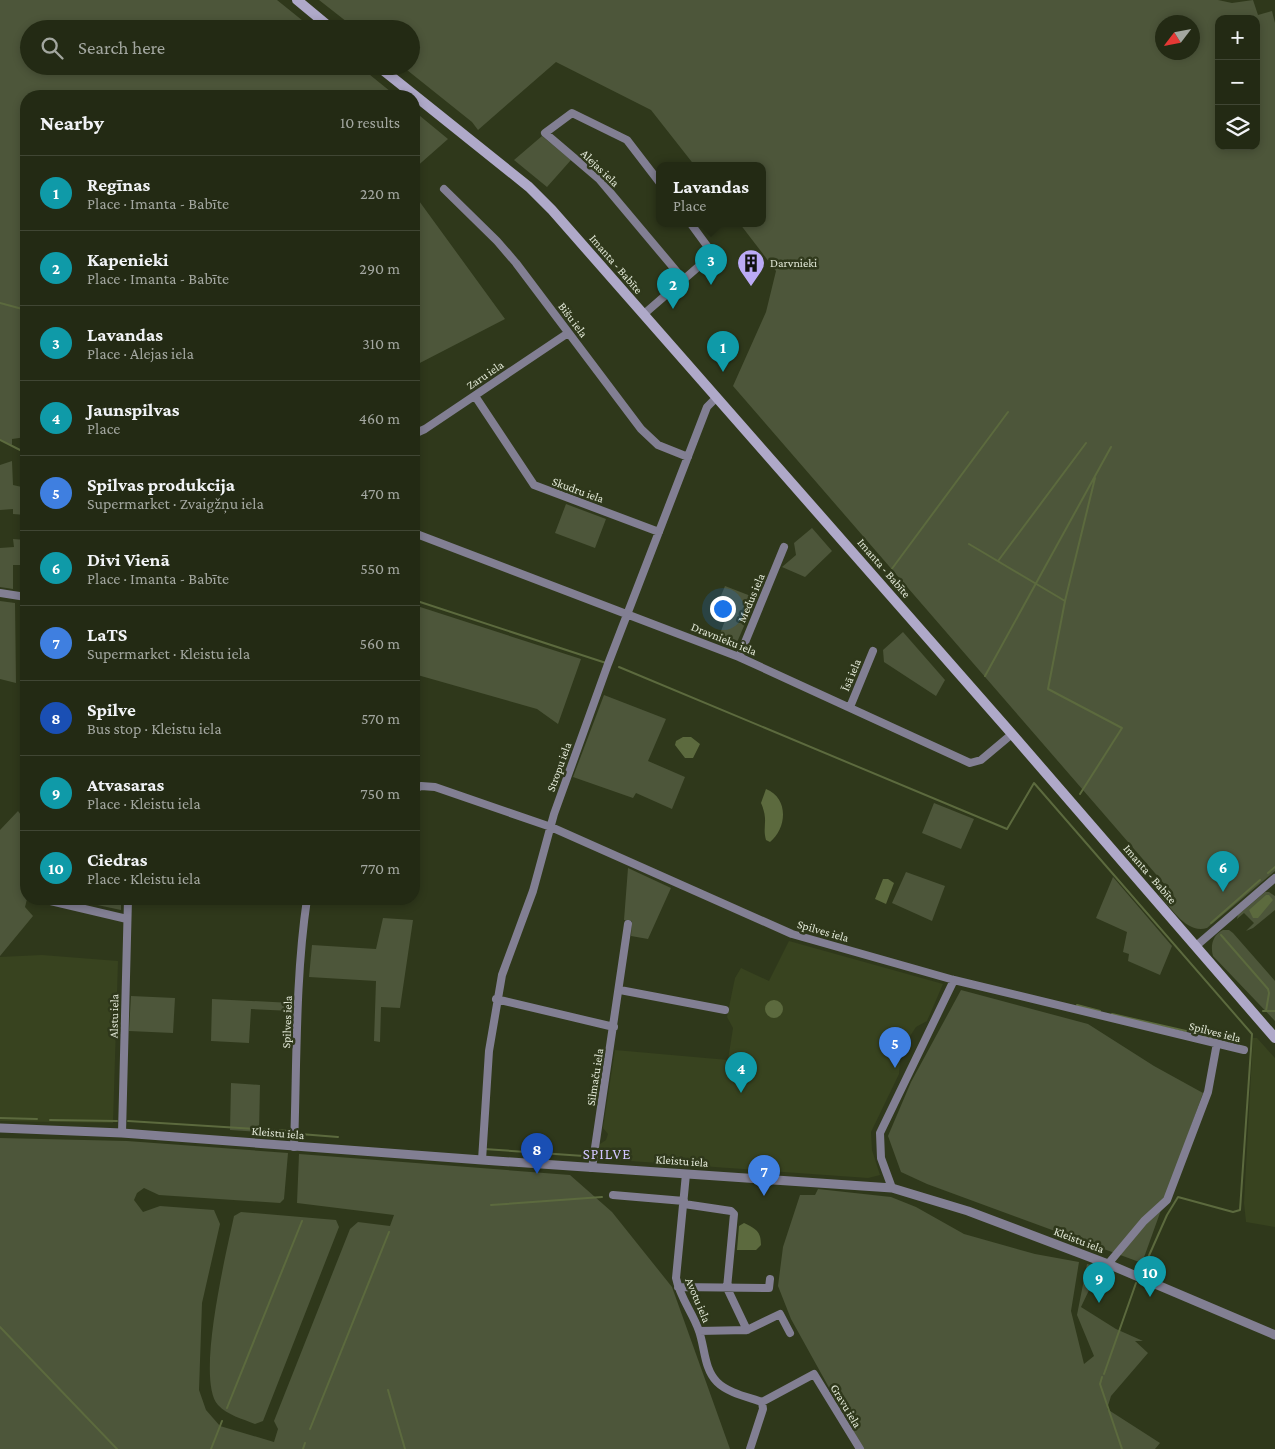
<!DOCTYPE html>
<meta charset="utf-8">
<style>
:root{--surface:#232a14;--page:#2f3622;--text:#f1f3f6;--muted:#a3a7a0;--line:#404634;--accent:#bbaaf6}
body{margin:0;font-family:"Crimson Pro",serif;background:var(--page);color:var(--text)}
.controls{position:absolute;right:15px;top:15px;display:grid;overflow:hidden;border-radius:10px;box-shadow:0 2px 8px #0003}
.controls button{width:45px;height:45px;display:grid;place-items:center;padding:0;border:0;border-bottom:1px solid var(--line);background:var(--surface);color:var(--text);font:25px sans-serif}
.compass{position:absolute;left:1155px;top:15px;width:45px;height:45px;border-radius:50%;background:var(--surface);box-shadow:0 2px 8px #0003;rotate:238deg}
.you{position:absolute;left:722px;top:608px;width:18px;height:18px;margin:-12px;border:4px solid #fff;border-radius:50%;background:#1a73e8;box-shadow:0 0 0 8px #1a73e833}
.badge{display:grid;place-items:center;width:32px;height:32px;border-radius:50%;background:var(--accent);color:#fff;font-size:16px;font-weight:700}
.pin{position:absolute;translate:-50% -41px;filter:drop-shadow(0 1px 2px #0008)}
.pin::after{content:'';position:absolute;top:26px;width:18px;height:15px;background:inherit;clip-path:polygon(0 0,100% 0,50% 100%)}
.popup{position:absolute;left:656px;top:162px;width:110px;height:65px;box-sizing:border-box;display:grid;place-content:center;border-radius:10px;background:var(--surface);filter:drop-shadow(0 1px 4px #0005);font-size:16px;white-space:nowrap;color:var(--muted)}
.popup b{font-size:19px;color:var(--text)}
.popup::after{content:'';position:absolute;left:50%;top:100%;margin-left:-10px;border:10px solid transparent;border-top-color:var(--surface)}
.list{margin:0;padding:0;list-style:none}
h2{display:flex;justify-content:space-between;align-items:center;height:65px;margin:0;padding:0 20px;font-size:21px}
h2 small{font-size:16px;font-weight:400;color:var(--muted)}
.list li{display:grid;grid-template-columns:32px 1fr auto;gap:15px;align-items:center;box-sizing:border-box;height:75px;padding:0 20px;border-top:1px solid var(--line)}
.list b{display:block;font-size:19px;white-space:nowrap}
.list p{margin:0;font-size:16px;white-space:nowrap;color:var(--muted)}
.list em{font-size:16px;font-style:normal;color:var(--muted)}
.icon{flex:none;width:28px;height:28px;fill:none;stroke:currentColor;stroke-width:2;stroke-linecap:round;stroke-linejoin:round}
.map{position:relative;flex:none;width:1275px;height:1449px;overflow:hidden}
.search{position:absolute;background:var(--surface);box-shadow:0 2px 8px #0003;left:20px;top:20px;width:400px;height:55px;display:flex;align-items:center;gap:12px;box-sizing:border-box;padding:0 18px;border-radius:28px;color:var(--muted);font-size:19px}
.panel{position:absolute;background:var(--surface);box-shadow:0 2px 8px #0003;left:20px;top:90px;width:400px;height:815px;border-radius:20px}
.map>svg:first-child{display:block}
.built{fill:#38431f}
.green{fill:#4d563a;fill-rule:evenodd}
.water{fill:#5c6a3e}
.lines{fill:none;stroke-linecap:round;stroke-linejoin:round}
.stream{stroke:#5c6a3e;stroke-width:2}
.minor{stroke:#827f93;stroke-width:8}
.tertiary{stroke:#827f93;stroke-width:9}
.secondary{stroke:#afa9c9;stroke-width:10}
.labels{text-anchor:middle;dominant-baseline:central;stroke-width:5;stroke-linejoin:round;paint-order:stroke}
.street-label{font-size:12px;fill:#e1e7d6;stroke:#2f381b}
.poi-label{font-size:12px;fill:#e1e7d6;stroke:#2f381b;text-anchor:start}
.quarter-label{font-size:15px;letter-spacing:1px;fill:#d1c5ff;stroke:#2f381b}
</style>
<div class="map">
<svg width="1275" height="1449" viewBox="0 0 1275 1449">
<rect width="100%" height="100%" fill="#2f381b"/>
<path class="built" d="M789 941 943 984 927 1021 916 1027 901 1050 899 1074 871 1132 872 1150 880 1175 868 1178 602 1159 598 1152 600 1144 606 1140 608 1134 603 1128 615 1050 728 1060 733 1028 727 1017 735 978 741 968 769 981Z
M42 955 118 961 113 1123 0 1121V957Z
M1253 1038H1257L1275 1058V1227L1246 1222 1244 1203Z"/>
<path class="green" d="M0 0H277L313 29H29V66H359L396 96H26V437L12 439V445L0 440Z
M319 0H1218L1232 3 1253 0 1258 15 1272 11 1275 23V871L1207 928C1186 934 1172 908 1159 895L1167 887 733 386 766 312 776 271 740 224H762V166H695L651 110 556 62 478 130 472 122 402 66H411V29H356ZM1219 19H1256V146H1219ZM1162 22H1192V52H1162Z
M414 111 448 139 414 169Z
M542 136 571 160 547 187 514 160Z
M414 194 505 319 414 366Z
M12 461 13 485 26 488V515L13 514V509L0 510V465Z
M566 504 606 519 595 548 555 533Z
M812 528 832 551 805 577 782 567 796 555 794 543Z
M13 539 26 540V565H13V589L0 587V548L14 547Z
M725 586 756 598 735 647 718 639 726 618 723 605 718 603Z
M0 601 15 603 16 683 0 679Z
M414 605 581 659 558 724 537 709 414 674Z
M903 632 945 680 936 696 884 662 883 650Z
M604 695 666 719 648 761 685 777 672 809 636 793 633 798 573 777Z
M934 803 974 819 961 849 922 833Z
M18 811 26 822 27 899 25 907 33 916 0 956V830Z
M628 868 671 888 648 939 631 936 632 921 624 920Z
M906 872 945 886 932 921 892 903Z
M1113 877 1172 946 1160 975 1128 961 1129 954 1123 952 1127 932 1096 918Z
M1265 892H1269L1275 896V910L1253 928 1246 931 1254 923 1244 913 1237 919 1238 915Z
M69 899H121V910Z
M383 918 413 920 400 1008 381 1007 380 1042 374 1041 376 981 309 977 312 945 376 949Z
M1223 930H1229L1233 933 1275 981V1021L1213 956C1210 945 1213 935 1223 930Z
M961 990 1088 1024 1154 1066 1203 1093 1142 1263 927 1184 901 1172 888 1136 911 1082Z
M131 996 175 998 173 1033 129 1031Z
M212 999 292 1003V1011L251 1009 249 1043 211 1041Z
M231 1083 260 1085 259 1132 230 1130Z
M0 1138 127 1141 288 1153 284 1199 280 1203 159 1195 144 1188 137 1193 134 1200 143 1212 160 1206 214 1210 220 1224 202 1303 199 1390 206 1410 220 1426 274 1442 278 1429 274 1421 350 1229 358 1222 390 1226 394 1215 297 1203 299 1154 570 1175 612 1212 672 1287 730 1449H0Z
M818 1189 891 1197 916 1207 964 1234 1035 1254 1079 1262 1071 1311 1084 1364 1094 1356 1077 1315 1087 1264 1100 1267 1081 1307 1116 1329 1143 1341H1135L1148 1353 1111 1396 1107 1409 1160 1443 1155 1449H863L791 1319 778 1286 783 1247 800 1195H815Z
M241 1212 336 1220 339 1227 263 1421 255 1424C243 1419 227 1415 218 1405 195 1380 227 1250 234 1216Z"/>
<path class="water" d="M683 737H691L700 744 693 758H685L675 745 676 741Z
M766 789C789 798 787 828 770 842L766 840C762 826 769 821 761 803Z
M883 879H888L894 883 886 904 875 899Z
M1266 895H1269L1273 900 1258 918H1253L1249 910Z
M765 1009a9 9 0 1 1 18 0a9 9 0 1 1-18 0Z
M744 1223C756 1229 761 1231 761 1245L756 1250H737L739 1226Z"/>
<g class="lines">
<path class="stream" d="M0 303 26 310
M0 440 26 453
M969 544 1065 601
M998 561 1086 443
M891 570 1008 412
M414 600 606 663
M619 667 1007 829 1034 783 1252 1034 1240 1210 1233 1212 1178 1197 1167 1215 1143 1269
M985 676 1111 447
M1080 794 1122 728 1048 689 1065 601 1095 478
M1268 873 1275 867
M1211 923 1260 880
M1221 935 1268 989 1269 993 1266 1011
M1077 1005 1100 1011
M1263 1011H1275
M1112 1014 1186 1031
M1205 1036 1217 1039
M1224 1041 1239 1045
M0 1118 37 1119
M50 1120 117 1121
M128 1121 289 1131
M300 1134 338 1137
M484 1149 584 1156
M491 1205 602 1197
M0 1327 117 1449
M1104 1374 1136 1283
M1102 1377 1100 1384 1122 1449
M388 1390 405 1449
M227 1408 302 1221
M310 1429 389 1232
M211 1449 222 1421
M303 1449 305 1443"/>
<path class="minor" d="M660 183 627 140 572 113 545 133 599 179 683 279
M444 189 497 241 516 263 641 429 658 445 688 457
M644 314 713 254 691 224
M475 396 534 485 659 532
M414 434 425 429 568 333
M414 533 739 657 970 763 981 760 1012 734
M0 593 26 597
M739 657 784 547
M850 707 873 651
M414 789 421 786 435 787 551 827 792 934 954 980 1244 1050
M42 899 127 919
M1196 946 1275 878
M620 990 725 1010
M496 999 614 1027
M122 1133 128 899
M294 1147C297 1064 295 980 307 899
M482 1160 489 1051 502 975 533 891 554 814 608 664 707 407 717 397
M592 1168 628 924
M686 1174 676 1278C680 1298 693 1313 699 1331 705 1348 704 1369 717 1382 728 1393 748 1397 762 1402L814 1374 860 1449
M892 1188 881 1158 880 1133 954 980
M613 1195 684 1201
M684 1204 731 1211 734 1214 727 1288 747 1330 780 1314 790 1333
M1108 1264 1144 1221 1167 1200 1208 1092 1217 1043
M678 1287 769 1288 770 1279
M699 1331 747 1330
M750 1449 763 1409 762 1402"/>
<path class="tertiary" d="M0 1128 122 1133 482 1160 892 1188 968 1211 1108 1264 1275 1335"/>
<path class="secondary" d="M297 0 332 29
M378 66 529 187 552 210 1012 734 1275 1038"/>
</g>
<defs>
<g id="building-pin" transform="scale(1.4375)"><path d="M0 17L-7.5 6A9.5 9.5 0 1 1 7.5 6Z" fill="#bbaaf6" stroke="#2f381b"/><path d="M-4-6H4V6H1V3H-1V6H-4ZM-2.5-4.3h1.7v1.8h-1.7ZM.8-4.3h1.7v1.8H.8ZM-2.5-1h1.7V.8h-1.7ZM.8-1h1.7V.8H.8Z" fill="#111"/></g>
</defs>
<g fill-rule="evenodd">
<use href="#building-pin" x="751" y="263"/>
</g>
<g class="labels">
<g class="street-label">
<text transform="translate(600 168) rotate(44)">Alejas iela</text>
<text transform="translate(616 264) rotate(49)">Imanta - Babīte</text>
<text transform="translate(573 320) rotate(53)">Bišu iela</text>
<text transform="translate(485 375) rotate(-34)">Zaru iela</text>
<text transform="translate(578 490) rotate(20)">Skudru iela</text>
<text transform="translate(884 568) rotate(49)">Imanta - Babīte</text>
<text transform="translate(751 598) rotate(-67)">Medus iela</text>
<text transform="translate(724 639) rotate(22)">Dravnieku iela</text>
<text transform="translate(851 675) rotate(-67)">Īsā iela</text>
<text transform="translate(559 767) rotate(-70)">Stropu iela</text>
<text transform="translate(1150 874) rotate(49)">Imanta - Babīte</text>
<text transform="translate(823 931) rotate(16)">Spilves iela</text>
<text transform="translate(114 1016) rotate(-89)">Alstu iela</text>
<text transform="translate(287 1022) rotate(-88)">Spilves iela</text>
<text transform="translate(1215 1032) rotate(14)">Spilves iela</text>
<text transform="translate(595 1077) rotate(-81)">Silmaču iela</text>
<text transform="translate(278 1133) rotate(5)">Kleistu iela</text>
<text transform="translate(682 1161) rotate(4)">Kleistu iela</text>
<text transform="translate(1079 1240) rotate(21)">Kleistu iela</text>
<text transform="translate(698 1300) rotate(67)">Avotu iela</text>
<text transform="translate(846 1406) rotate(59)">Gravu iela</text>
</g>
<g class="poi-label">
<text x="770" y="263">Darvnieki</text>
</g>
<g class="quarter-label">
<text x="607" y="1154">SPILVE</text>
</g>
</g>
</svg>
<div class="controls">
<button>+</button>
<button>−</button>
<button><svg class="icon" aria-label="layers" viewBox="0 0 24 24"><path d="M12 4l9 5-9 5-9-5zM3 14l9 5 9-5"/></svg></button>
</div>
<svg class="compass" viewBox="-18 -18 36 36"><path d="M0-13l5 13h-10z" fill="#e53935"/><path d="M0 13l5-13h-10z" fill="#a3a7a0"/></svg>
<div class="you"></div>
<div class="pin badge" style="left:723px;top:372px;background:#0f9aa8">1</div>
<div class="pin badge" style="left:673px;top:309px;background:#0f9aa8">2</div>
<div class="pin badge" style="left:711px;top:285px;background:#0f9aa8">3</div>
<div class="popup"><b>Lavandas</b>Place</div>
<div class="pin badge" style="left:741px;top:1093px;background:#0f9aa8">4</div>
<div class="pin badge" style="left:895px;top:1068px;background:#3f7fe0">5</div>
<div class="pin badge" style="left:1223px;top:892px;background:#0f9aa8">6</div>
<div class="pin badge" style="left:764px;top:1196px;background:#3f7fe0">7</div>
<div class="pin badge" style="left:537px;top:1174px;background:#1a4fb4">8</div>
<div class="pin badge" style="left:1099px;top:1303px;background:#0f9aa8">9</div>
<div class="pin badge" style="left:1150px;top:1297px;background:#0f9aa8">10</div>
<div class="search"><svg class="icon" aria-label="search" viewBox="0 0 24 24"><circle cx="10" cy="10" r="6"/><path d="M15 15l6 6"/></svg>Search here</div>
<section class="panel">
<h2>Nearby<small>10 results</small></h2>
<ul class="list">
<li><span class="badge" style="background:#0f9aa8">1</span><div><b>Regīnas</b><p>Place · Imanta - Babīte</p></div><em>220 m</em></li>
<li><span class="badge" style="background:#0f9aa8">2</span><div><b>Kapenieki</b><p>Place · Imanta - Babīte</p></div><em>290 m</em></li>
<li><span class="badge" style="background:#0f9aa8">3</span><div><b>Lavandas</b><p>Place · Alejas iela</p></div><em>310 m</em></li>
<li><span class="badge" style="background:#0f9aa8">4</span><div><b>Jaunspilvas</b><p>Place</p></div><em>460 m</em></li>
<li><span class="badge" style="background:#3f7fe0">5</span><div><b>Spilvas produkcija</b><p>Supermarket · Zvaigžņu iela</p></div><em>470 m</em></li>
<li><span class="badge" style="background:#0f9aa8">6</span><div><b>Divi Vienā</b><p>Place · Imanta - Babīte</p></div><em>550 m</em></li>
<li><span class="badge" style="background:#3f7fe0">7</span><div><b>LaTS</b><p>Supermarket · Kleistu iela</p></div><em>560 m</em></li>
<li><span class="badge" style="background:#1a4fb4">8</span><div><b>Spilve</b><p>Bus stop · Kleistu iela</p></div><em>570 m</em></li>
<li><span class="badge" style="background:#0f9aa8">9</span><div><b>Atvasaras</b><p>Place · Kleistu iela</p></div><em>750 m</em></li>
<li><span class="badge" style="background:#0f9aa8">10</span><div><b>Ciedras</b><p>Place · Kleistu iela</p></div><em>770 m</em></li>
</ul>
</section>
</div>
